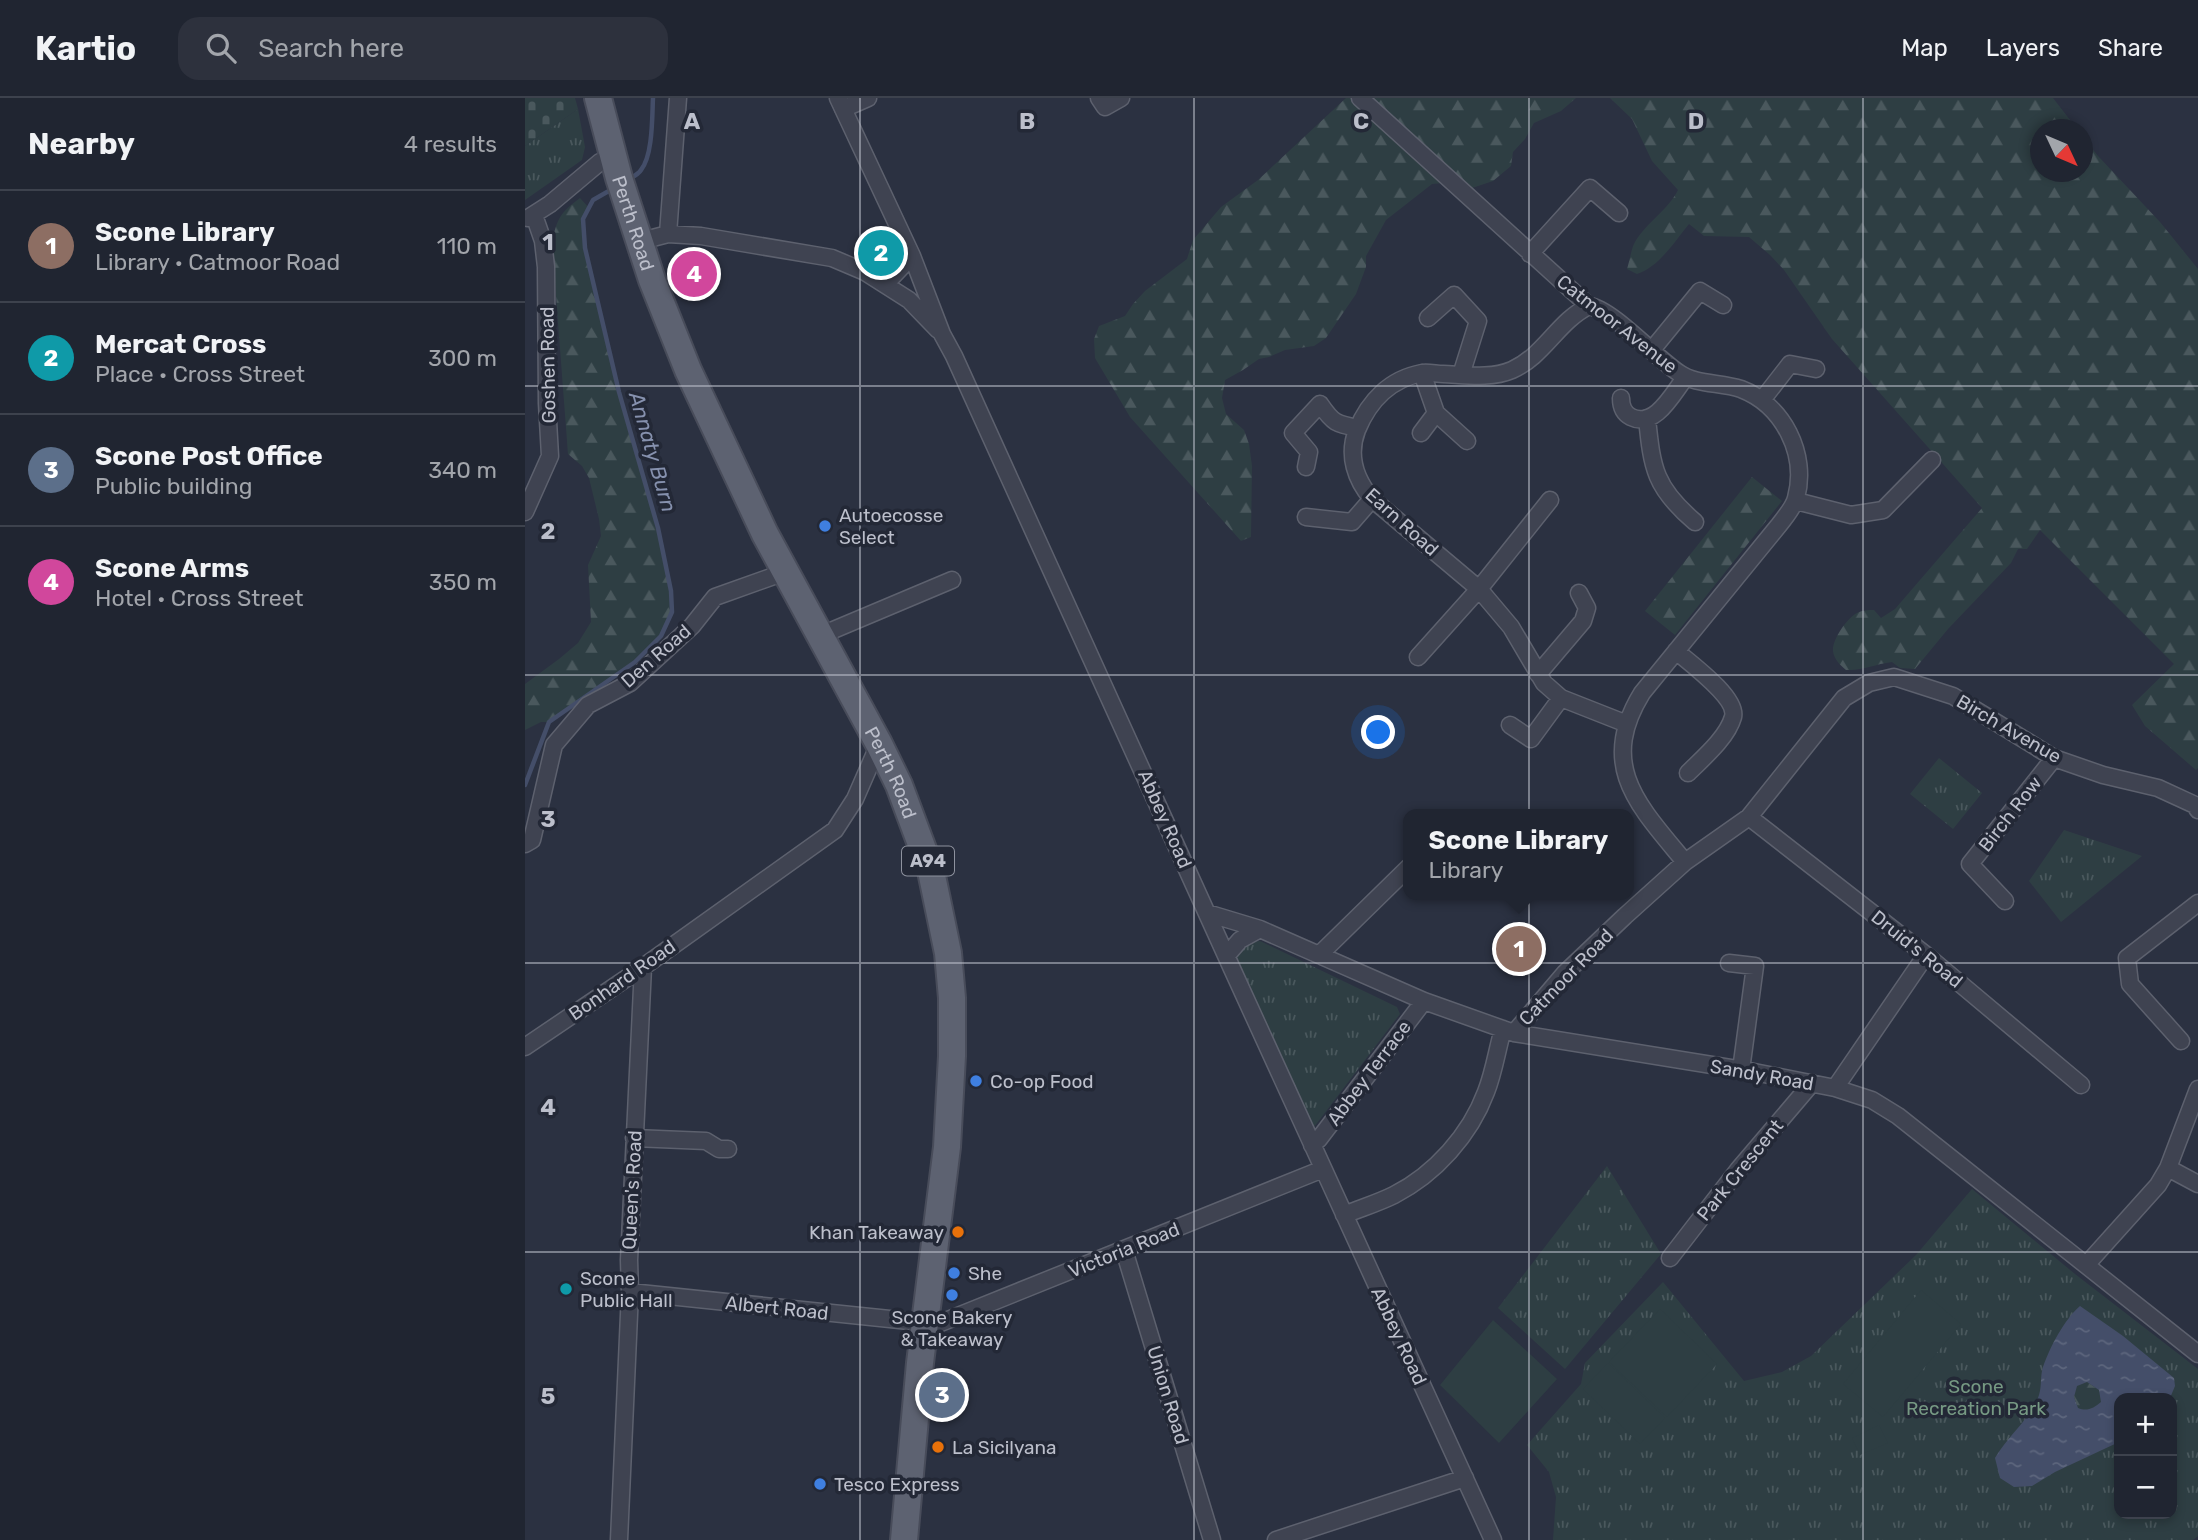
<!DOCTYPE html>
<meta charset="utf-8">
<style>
:root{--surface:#202531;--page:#2d313d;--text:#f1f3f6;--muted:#a2a5ab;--line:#3d424d;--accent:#9eb1ed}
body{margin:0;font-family:Rubik,sans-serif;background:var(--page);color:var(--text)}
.controls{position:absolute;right:21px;bottom:21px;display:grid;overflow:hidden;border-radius:14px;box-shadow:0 4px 10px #0003}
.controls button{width:63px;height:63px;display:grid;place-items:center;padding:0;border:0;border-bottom:2px solid var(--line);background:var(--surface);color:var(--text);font:35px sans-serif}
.compass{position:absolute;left:1505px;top:21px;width:63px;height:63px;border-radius:50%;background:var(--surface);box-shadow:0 4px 10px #0003;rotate:134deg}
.you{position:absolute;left:854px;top:635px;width:24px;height:24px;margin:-18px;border:5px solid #fff;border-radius:50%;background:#1a73e8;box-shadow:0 0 0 10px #1a73e833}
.badge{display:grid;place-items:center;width:46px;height:46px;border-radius:50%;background:var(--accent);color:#fff;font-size:23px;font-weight:700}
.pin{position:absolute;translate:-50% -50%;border:4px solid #fff;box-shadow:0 2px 7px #0006}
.popup{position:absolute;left:878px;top:711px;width:231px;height:91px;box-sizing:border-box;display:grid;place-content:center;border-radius:14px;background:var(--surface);filter:drop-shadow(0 2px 5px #0005);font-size:23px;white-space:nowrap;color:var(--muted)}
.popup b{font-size:26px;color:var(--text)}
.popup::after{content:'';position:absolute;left:50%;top:100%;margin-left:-14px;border:14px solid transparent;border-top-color:var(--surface)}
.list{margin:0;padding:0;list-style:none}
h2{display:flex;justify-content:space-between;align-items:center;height:91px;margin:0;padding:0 28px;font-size:30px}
h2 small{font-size:23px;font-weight:400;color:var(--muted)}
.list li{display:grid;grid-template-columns:46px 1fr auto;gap:21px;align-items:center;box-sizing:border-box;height:112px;padding:0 28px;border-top:2px solid var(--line)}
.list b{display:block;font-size:26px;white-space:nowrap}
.list p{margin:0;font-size:23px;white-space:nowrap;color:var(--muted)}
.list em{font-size:23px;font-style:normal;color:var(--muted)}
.icon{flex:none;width:38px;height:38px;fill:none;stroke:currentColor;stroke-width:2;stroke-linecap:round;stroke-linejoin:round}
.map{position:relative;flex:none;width:1673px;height:1442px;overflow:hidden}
header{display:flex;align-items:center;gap:42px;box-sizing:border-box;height:98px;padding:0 35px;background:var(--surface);border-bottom:2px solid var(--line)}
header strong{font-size:33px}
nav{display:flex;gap:38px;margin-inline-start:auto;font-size:24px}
.search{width:490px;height:63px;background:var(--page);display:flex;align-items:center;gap:18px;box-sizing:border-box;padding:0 24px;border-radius:21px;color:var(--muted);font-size:26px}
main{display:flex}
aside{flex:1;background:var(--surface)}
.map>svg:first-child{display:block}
.grass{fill:url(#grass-tufts);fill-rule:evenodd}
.forest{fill:url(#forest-firs)}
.cemetery{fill:url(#cemetery-stones)}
.pitch{fill:#2e3e43}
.water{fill:url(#water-ripples);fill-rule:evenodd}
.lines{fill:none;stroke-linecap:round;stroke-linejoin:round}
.stream{stroke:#444e69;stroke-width:4.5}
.minor-casing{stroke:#5d616e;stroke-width:19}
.primary-casing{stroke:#484c5a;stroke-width:30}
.minor{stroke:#3f4351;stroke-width:16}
.primary{stroke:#5d6271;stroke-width:26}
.grid{fill:none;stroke:#bcbfcb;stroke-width:2;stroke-opacity:0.55}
.shop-dot{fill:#3f7fe0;stroke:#232836;stroke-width:2.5}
.food-dot{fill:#e8710a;stroke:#232836;stroke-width:2.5}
.culture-dot{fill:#0f9aa8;stroke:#232836;stroke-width:2.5}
.labels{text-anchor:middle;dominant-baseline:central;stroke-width:7;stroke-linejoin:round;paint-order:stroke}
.shield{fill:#232836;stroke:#8e929e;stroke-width:2}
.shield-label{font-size:18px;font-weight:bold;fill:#bcbfcb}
.street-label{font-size:19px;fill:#bcbfcb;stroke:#232836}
.poi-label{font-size:19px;fill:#bcbfcb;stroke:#232836;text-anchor:start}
.park-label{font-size:19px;fill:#769983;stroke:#232836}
.water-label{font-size:21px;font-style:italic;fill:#8691ae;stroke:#232836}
.grid-label{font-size:23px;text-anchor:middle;font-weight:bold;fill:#bcbfcb;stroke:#232836;stroke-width:7;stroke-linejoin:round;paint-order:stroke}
</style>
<header>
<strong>Kartio</strong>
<div class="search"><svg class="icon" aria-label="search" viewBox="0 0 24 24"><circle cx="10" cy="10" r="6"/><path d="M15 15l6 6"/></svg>Search here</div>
<nav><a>Map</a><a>Layers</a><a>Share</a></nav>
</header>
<main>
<aside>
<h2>Nearby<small>4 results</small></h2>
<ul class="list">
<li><span class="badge" style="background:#8d6e63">1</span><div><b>Scone Library</b><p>Library · Catmoor Road</p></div><em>110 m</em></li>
<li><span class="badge" style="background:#0f9aa8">2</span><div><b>Mercat Cross</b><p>Place · Cross Street</p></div><em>300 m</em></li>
<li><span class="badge" style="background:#5c6f8a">3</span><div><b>Scone Post Office</b><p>Public building</p></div><em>340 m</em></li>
<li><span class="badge" style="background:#d1479c">4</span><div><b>Scone Arms</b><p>Hotel · Cross Street</p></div><em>350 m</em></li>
</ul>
</aside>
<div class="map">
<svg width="1673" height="1442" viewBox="0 0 1673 1442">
<defs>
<pattern id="grass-tufts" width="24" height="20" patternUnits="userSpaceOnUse" patternTransform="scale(1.75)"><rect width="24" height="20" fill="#2e3e43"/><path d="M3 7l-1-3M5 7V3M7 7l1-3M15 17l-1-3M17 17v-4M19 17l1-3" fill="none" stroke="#4a585d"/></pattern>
<pattern id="forest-firs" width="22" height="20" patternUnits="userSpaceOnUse" patternTransform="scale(1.75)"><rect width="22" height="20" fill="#2e3e43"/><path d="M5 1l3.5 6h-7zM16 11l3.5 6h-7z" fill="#4a585d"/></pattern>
<pattern id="cemetery-stones" width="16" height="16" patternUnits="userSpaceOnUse" patternTransform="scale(1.75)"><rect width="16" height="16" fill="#2e3e43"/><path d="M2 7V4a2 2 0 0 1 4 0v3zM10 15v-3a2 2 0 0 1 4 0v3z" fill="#4a585d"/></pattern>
<pattern id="water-ripples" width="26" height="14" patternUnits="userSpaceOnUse" patternTransform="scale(1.75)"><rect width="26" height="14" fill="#444e69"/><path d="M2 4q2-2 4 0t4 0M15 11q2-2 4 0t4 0" fill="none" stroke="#5d667d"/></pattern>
</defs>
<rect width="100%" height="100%" fill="#2b3141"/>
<path class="grass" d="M53 11 60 49 57 62 0 102V48Z
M1414 660 1457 695 1428 731 1385 696Z
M1539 732 1617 758 1536 824 1504 783Z
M735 843 872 909 875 916 786 1033 709 866C714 853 720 844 735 843Z
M1082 1068 1136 1156 1040 1271 973 1210Z
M1447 1091 1550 1176 1673 1271V1438L1668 1442H1028L1031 1399 1024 1374 1002 1347 1056 1286 1060 1265 1138 1184 1219 1283 1257 1274 1286 1258 1391 1157ZM1594 1300H1647V1416H1594Z"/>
<path class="forest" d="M821 0H1051L1036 13 1009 25 1000 41 988 54 986 68 968 83 944 91 919 85 907 86 861 122 841 158V169L831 196 801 240 789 248 760 252 744 259 734 261 718 272 700 282 697 300 701 316 719 332 724 346 727 368 726 439 716 443 605 319 570 260 569 241 574 228 600 218 608 206 620 193 662 161 668 142 696 109 733 82Z
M1085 0H1528L1552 31 1516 32V74H1558V39L1573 58 1635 124 1673 171V670L1671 672 1620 628 1607 607 1649 566 1515 432 1502 451H1493L1486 465 1423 531 1390 571 1375 570 1367 564C1350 566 1337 573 1321 572 1315 567 1309 561 1308 553 1307 542 1322 520 1332 515 1338 512 1343 512 1349 512L1356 520 1370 511 1457 410 1307 241 1259 172 1245 157 1224 139 1179 138 1164 126C1150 143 1134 169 1112 176L1102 171C1105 162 1106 151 1110 144 1122 124 1143 112 1153 92L1127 63 1107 21Z
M55 100 64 110 58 121 60 150 94 294 133 430 146 493 147 514 136 538 110 564 24 624H16L0 632V586L34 561 53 545 66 524 63 467 76 438 74 421 64 380 57 368 43 356 27 145C32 120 35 115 55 100Z
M1227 379 1257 403 1150 537 1120 513Z
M1562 1284 1574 1292 1576 1304C1569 1310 1562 1314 1553 1310L1549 1299 1552 1288Z"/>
<path class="cemetery" d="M0 0H50L53 11 0 48Z"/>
<path class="pitch" d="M1396 1192 1436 1226 1358 1319 1318 1286Z
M1135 1211 1192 1266 1142 1319 1084 1264Z
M968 1222 1032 1281 974 1345 915 1287Z
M1083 1265 1140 1320 1115 1346 1058 1291Z
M1354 1327 1363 1345 1335 1357 1327 1340Z"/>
<path class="water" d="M1555 1208 1598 1238 1649 1280 1650 1288 1645 1300H1594V1344L1530 1374 1507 1388 1489 1389 1475 1380 1470 1360C1482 1339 1507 1319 1514 1297 1517 1288 1515 1278 1518 1269 1525 1249 1539 1222 1555 1208ZM1562 1284 1574 1292 1576 1304C1569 1310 1562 1314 1553 1310L1549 1299 1552 1288Z"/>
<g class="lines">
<path class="stream" d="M102 82C107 79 113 77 116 72 128 57 127 19 128 0
M0 687 24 624 110 564 136 538 147 514 146 493 133 430 94 294 60 150 58 121 68 102 89 90"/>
<g class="minor-casing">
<path id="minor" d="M313 0 387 158 417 236 429 258C609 653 786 1048 968 1442
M574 0 580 9 596 0
M835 0 1064 208C1087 211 1131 260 1154 275 1171 287 1196 284 1216 291 1258 307 1283 356 1271 400 1269 409 1260 419 1254 427L1117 595C1072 668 1114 708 1160 764
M318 11 343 0
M3 120 25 106 75 64 88 60
M143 136 153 0
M116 143 143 136 176 138 307 160 340 174 384 202 413 232
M1005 156 1065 90 1094 115
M355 183 367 179 387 158
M1064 208C1033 223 1019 258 987 272 966 281 941 277 918 276 912 276 903 274 897 275 865 281 844 303 832 332 822 358 831 382 847 401L954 491 986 529 1019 585 1036 600 1102 626
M903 220 929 197 953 223 936 277
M1126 253 1175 193 1198 207
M897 275 911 315 942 343
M1096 300C1096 308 1098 315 1106 319 1130 331 1148 295 1160 280
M1237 302 1265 266 1291 271
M1122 320C1127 371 1130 390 1170 424
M896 335 911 315
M781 369 784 354 768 335 795 306C808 325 811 326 833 330
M1271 403 1326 417 1358 412 1407 362
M0 414 25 358 22 305 21 169 18 143 9 117
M781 419 827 424 847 401
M294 538 427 482
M1151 553C1165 565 1213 600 1208 619 1202 640 1178 660 1163 675
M893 559 954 491 1025 402
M1013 576 1058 523 1062 510 1054 495
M985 627 1006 641 1036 600
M1224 719 1401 857 1556 987
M0 746 7 742 29 647 63 607 105 585 167 528 190 499 260 474
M1480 803 1445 766 1529 660
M682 815 735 831 899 903 989 935 1224 973 1310 990 1347 1002 1373 1018 1673 1256
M702 857 715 842 735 831
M794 857 884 769
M1204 865 1230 868 1216 972
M989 935 1040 875 1100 818 1160 764 1224 719 1319 600 1344 585 1369 579 1428 598 1529 660 1578 677 1633 690 1670 707 1673 712
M1656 943 1605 886 1602 860 1673 805
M0 949 118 869 310 732 330 701 354 646
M1310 990 1401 857
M109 1040 181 1043 194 1051H203
M787 1047 794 1041 899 903
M1643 1070 1673 1086
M819 1117C836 1110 853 1105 869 1097 910 1076 945 1037 961 994 969 974 972 952 978 931
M599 1152 687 1442
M1145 1160 1213 1072 1287 985
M1562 1166 1633 1087 1643 1070 1673 991
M105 1194 413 1226 798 1071
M94 1442 105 1194 104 1162 118 869
M751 1442 940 1380"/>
</g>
<g class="primary-casing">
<g id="primary">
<path id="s1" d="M73 0 94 80 127 182 163 272 240 436 354 646 374 687 406 773 423 855 427 900V958L422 1049 395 1265 379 1442"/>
</g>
</g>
<use href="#minor" class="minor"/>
<use href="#primary" class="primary"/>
</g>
<path class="grid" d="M335 0V1442M669 0V1442M1004 0V1442M1338 0V1442M0 288H1673M0 577H1673M0 865H1673M0 1154H1673"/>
<g class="shop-dot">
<circle cx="300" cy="428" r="7"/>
<circle cx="451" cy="983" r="7"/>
<circle cx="429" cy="1175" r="7"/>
<circle cx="427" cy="1197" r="7"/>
<circle cx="295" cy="1386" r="7"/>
</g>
<g class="food-dot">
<circle cx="433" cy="1134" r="7"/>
<circle cx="413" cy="1349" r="7"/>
</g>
<circle class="culture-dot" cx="41" cy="1191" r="7"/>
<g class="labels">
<rect class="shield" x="377" y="748.5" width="52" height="29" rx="5"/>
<g class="shield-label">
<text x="403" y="763">A94</text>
</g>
<g class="street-label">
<text stroke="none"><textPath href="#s1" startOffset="130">Perth Road</textPath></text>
<text transform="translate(1092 226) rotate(38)">Catmoor Avenue</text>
<text transform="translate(23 267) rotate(-91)">Goshen Road</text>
<text transform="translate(877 424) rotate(42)">Earn Road</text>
<text transform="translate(131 558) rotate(-41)">Den Road</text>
<text transform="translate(1484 631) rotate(30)">Birch Avenue</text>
<text stroke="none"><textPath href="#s1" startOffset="738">Perth Road</textPath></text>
<text transform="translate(1485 716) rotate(-52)">Birch Row</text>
<text transform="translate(640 721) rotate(66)">Abbey Road</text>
<text transform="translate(1392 851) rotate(39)">Druid's Road</text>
<text transform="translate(1041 879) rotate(-46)">Catmoor Road</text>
<text transform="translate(97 882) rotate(-35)">Bonhard Road</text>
<text transform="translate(844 975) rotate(-53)">Abbey Terrace</text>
<text transform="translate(1237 977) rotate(10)">Sandy Road</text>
<text transform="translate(1215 1072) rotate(-51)">Park Crescent</text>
<text transform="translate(107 1092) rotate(-87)">Queen's Road</text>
<text transform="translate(599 1152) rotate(-22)">Victoria Road</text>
<text transform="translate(252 1210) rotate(6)">Albert Road</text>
<text transform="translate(874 1238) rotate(65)">Abbey Road</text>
<text transform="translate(643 1297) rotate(73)">Union Road</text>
</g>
<g class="poi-label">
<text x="314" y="417">Autoecosse<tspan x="314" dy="22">Select</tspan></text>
<text x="465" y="983">Co-op Food</text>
<text x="419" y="1134" text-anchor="end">Khan Takeaway</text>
<text x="443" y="1175">She</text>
<text x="55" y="1180">Scone<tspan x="55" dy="22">Public Hall</tspan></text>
<text x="427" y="1219" text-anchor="middle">Scone Bakery<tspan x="427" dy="22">&amp; Takeaway</tspan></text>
<text x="427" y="1349">La Sicilyana</text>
<text x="309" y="1386">Tesco Express</text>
</g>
<g class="park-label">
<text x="1451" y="1288">Scone<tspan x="1451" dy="22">Recreation Park</tspan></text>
</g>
<g class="water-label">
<text transform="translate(128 354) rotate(74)">Annaty Burn</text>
</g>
</g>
<g class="grid-label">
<text x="167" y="31">A</text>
<text x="502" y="31">B</text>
<text x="836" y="31">C</text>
<text x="1171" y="31">D</text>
<text x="23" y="152">1</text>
<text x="23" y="441">2</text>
<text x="23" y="729">3</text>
<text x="23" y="1017">4</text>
<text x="23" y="1306">5</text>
</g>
</svg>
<div class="controls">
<button>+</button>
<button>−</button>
</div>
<svg class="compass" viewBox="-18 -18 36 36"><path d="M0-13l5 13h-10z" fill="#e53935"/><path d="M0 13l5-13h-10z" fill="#a2a5ab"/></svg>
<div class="you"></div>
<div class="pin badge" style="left:994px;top:851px;background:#8d6e63">1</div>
<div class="popup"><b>Scone Library</b>Library</div>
<div class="pin badge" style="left:356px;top:155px;background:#0f9aa8">2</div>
<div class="pin badge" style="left:417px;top:1297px;background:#5c6f8a">3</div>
<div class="pin badge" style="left:169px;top:176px;background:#d1479c">4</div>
</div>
</main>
